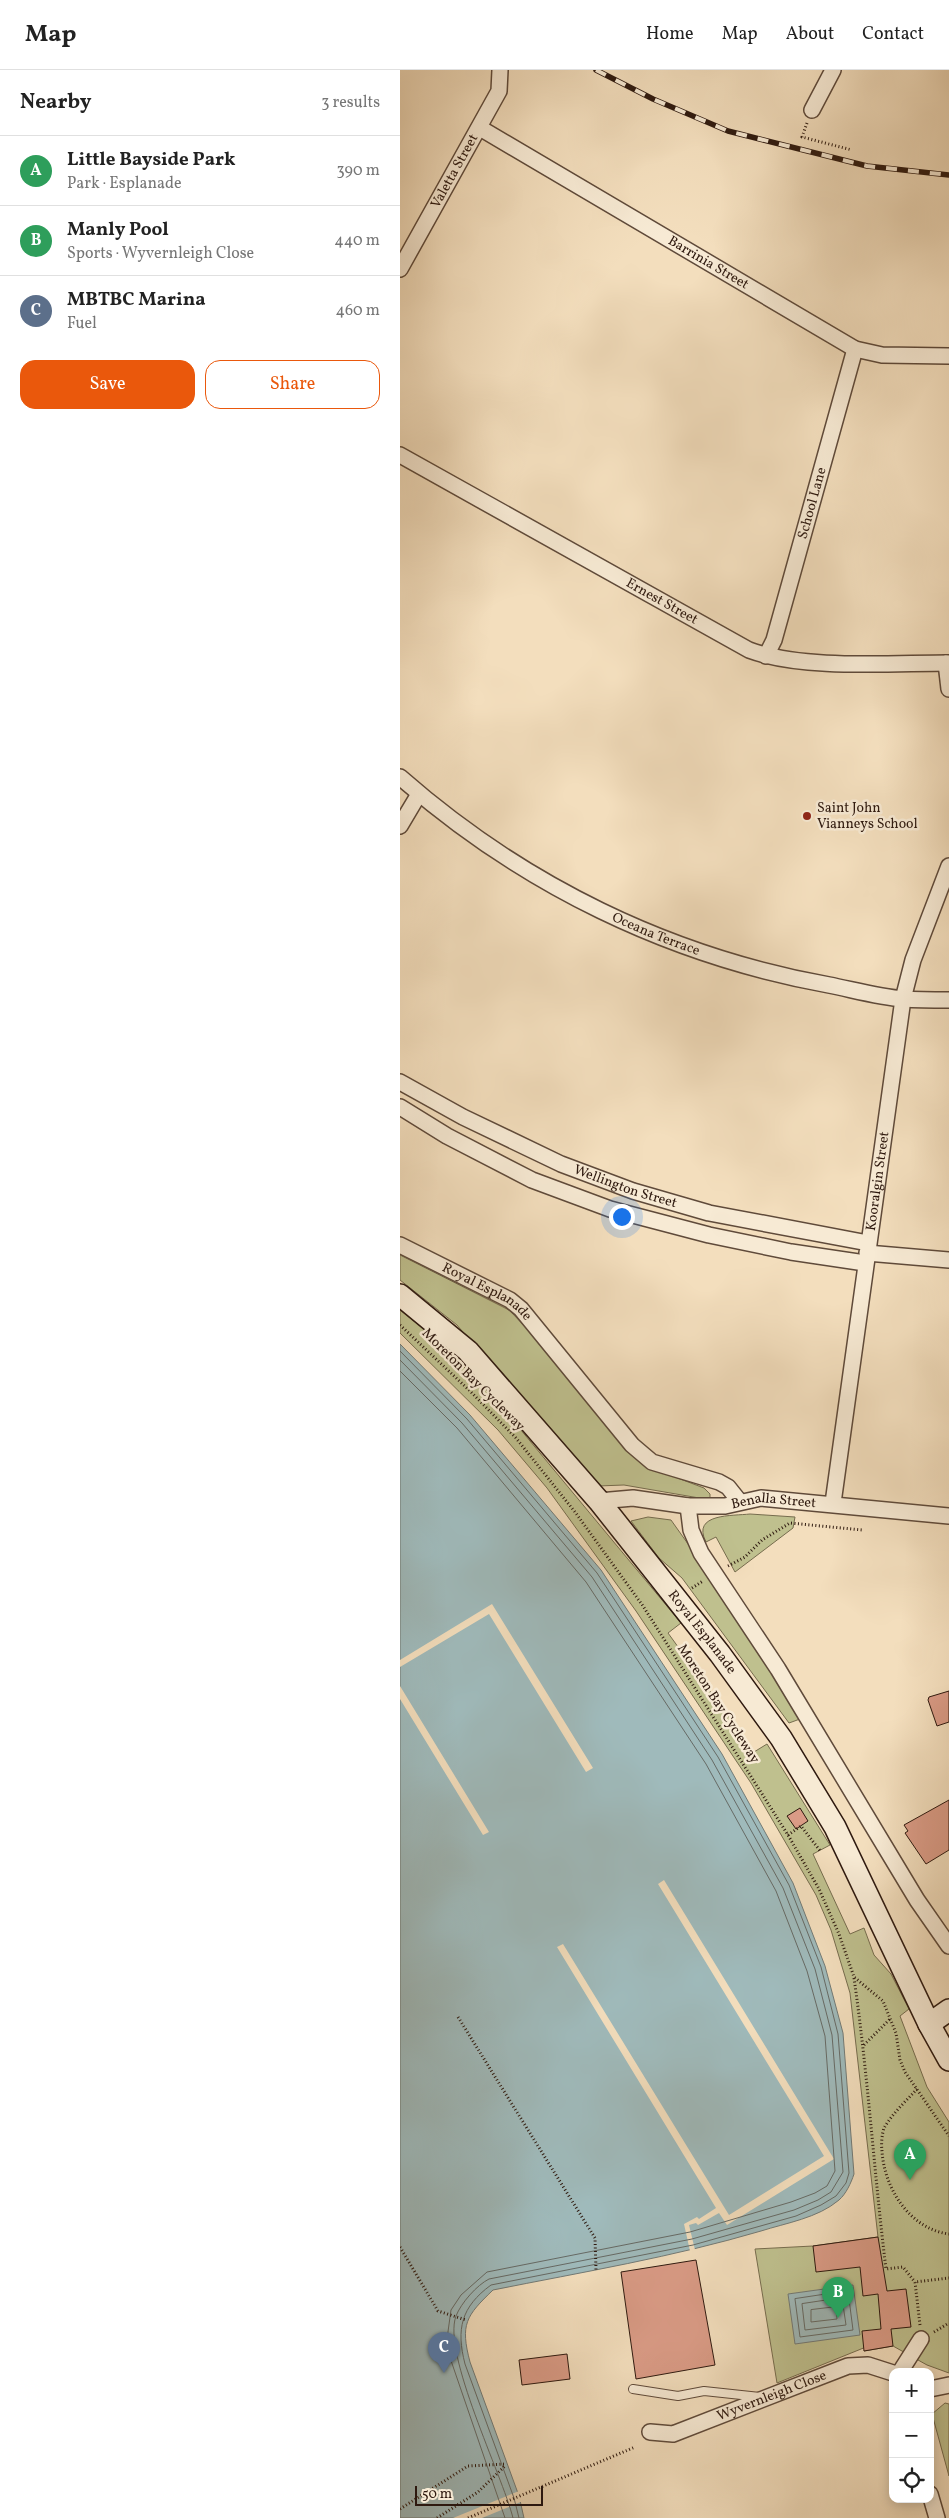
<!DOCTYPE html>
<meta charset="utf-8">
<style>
:root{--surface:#fff;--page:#f6f6f6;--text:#222;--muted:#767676;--line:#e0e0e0;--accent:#ea580c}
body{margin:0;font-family:Vollkorn,serif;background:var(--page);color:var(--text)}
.controls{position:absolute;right:15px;bottom:15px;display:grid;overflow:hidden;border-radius:10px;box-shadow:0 2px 12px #0003}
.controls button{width:45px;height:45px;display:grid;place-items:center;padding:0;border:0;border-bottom:1px solid var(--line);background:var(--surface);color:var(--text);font:25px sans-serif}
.scale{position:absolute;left:15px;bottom:12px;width:128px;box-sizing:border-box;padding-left:5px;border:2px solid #2e190f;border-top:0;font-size:14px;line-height:18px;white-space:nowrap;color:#2e190f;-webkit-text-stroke:4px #f7ead4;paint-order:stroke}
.you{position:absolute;left:221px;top:1146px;width:18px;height:18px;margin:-12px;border:4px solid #fff;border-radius:50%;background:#1a73e8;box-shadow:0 0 0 8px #1a73e833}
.badge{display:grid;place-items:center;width:32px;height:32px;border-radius:50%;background:var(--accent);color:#fff;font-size:16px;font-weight:700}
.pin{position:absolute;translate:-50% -41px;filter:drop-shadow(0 1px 2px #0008)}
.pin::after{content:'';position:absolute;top:26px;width:18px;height:15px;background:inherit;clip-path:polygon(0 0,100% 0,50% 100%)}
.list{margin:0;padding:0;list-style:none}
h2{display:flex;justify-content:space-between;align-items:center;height:65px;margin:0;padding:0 20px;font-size:21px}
h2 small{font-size:16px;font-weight:400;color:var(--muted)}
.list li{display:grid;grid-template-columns:32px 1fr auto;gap:15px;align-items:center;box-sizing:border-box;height:70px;padding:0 20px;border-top:1px solid var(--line)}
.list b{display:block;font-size:19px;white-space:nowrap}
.list p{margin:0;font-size:16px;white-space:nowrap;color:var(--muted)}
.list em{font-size:16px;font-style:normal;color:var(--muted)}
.actions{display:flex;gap:10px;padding:15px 20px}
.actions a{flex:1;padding:11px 0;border:1px solid var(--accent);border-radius:15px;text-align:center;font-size:18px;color:var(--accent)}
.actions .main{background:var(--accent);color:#fff}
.icon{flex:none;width:28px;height:28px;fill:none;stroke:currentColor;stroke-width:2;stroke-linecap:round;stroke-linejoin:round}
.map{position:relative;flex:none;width:549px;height:2448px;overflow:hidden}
header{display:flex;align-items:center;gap:30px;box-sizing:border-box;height:70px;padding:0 25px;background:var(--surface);border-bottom:1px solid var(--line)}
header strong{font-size:24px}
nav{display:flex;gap:28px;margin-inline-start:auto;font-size:18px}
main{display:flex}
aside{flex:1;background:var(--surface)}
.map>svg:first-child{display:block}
.green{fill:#bfc08e;stroke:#766c4e}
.water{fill:#9fbabb;stroke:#727a76}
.pier{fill:#f3debd}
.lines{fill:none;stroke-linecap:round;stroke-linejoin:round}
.shore{stroke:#666a65;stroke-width:1}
.building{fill:#da9b86;stroke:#2e190f}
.lane-casing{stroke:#5f4a3a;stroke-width:10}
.street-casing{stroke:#5f4a3a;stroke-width:18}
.secondary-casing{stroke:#2e190f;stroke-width:24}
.path{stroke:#2e190f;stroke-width:3;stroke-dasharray:1 2.5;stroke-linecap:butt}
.lane{stroke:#f7ead4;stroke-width:8}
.street{stroke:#f7ead4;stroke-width:15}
.secondary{stroke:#f7ead4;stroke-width:21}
.rail-casing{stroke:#2e190f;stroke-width:5.5}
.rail{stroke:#f7ead4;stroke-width:4;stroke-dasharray:11;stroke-linecap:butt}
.poi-dot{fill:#8f2418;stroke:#f7ead4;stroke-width:2}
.labels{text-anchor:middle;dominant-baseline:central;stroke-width:5;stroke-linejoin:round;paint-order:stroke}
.street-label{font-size:14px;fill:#2e190f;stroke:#f7ead4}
.poi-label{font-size:14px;fill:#2e190f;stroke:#f7ead4;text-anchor:start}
</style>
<header>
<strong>Map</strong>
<nav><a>Home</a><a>Map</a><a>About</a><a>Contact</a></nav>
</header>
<main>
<aside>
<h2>Nearby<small>3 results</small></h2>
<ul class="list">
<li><span class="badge" style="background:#2e9e5b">A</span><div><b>Little Bayside Park</b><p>Park · Esplanade</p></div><em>390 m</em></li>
<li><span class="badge" style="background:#2e9e5b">B</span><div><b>Manly Pool</b><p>Sports · Wyvernleigh Close</p></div><em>440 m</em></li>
<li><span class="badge" style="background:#5c6f8a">C</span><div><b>MBTBC Marina</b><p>Fuel</p></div><em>460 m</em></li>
</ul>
<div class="actions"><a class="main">Save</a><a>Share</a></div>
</aside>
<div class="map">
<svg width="549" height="2448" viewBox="0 0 549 2448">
<rect width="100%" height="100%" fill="#f3debd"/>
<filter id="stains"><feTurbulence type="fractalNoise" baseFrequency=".004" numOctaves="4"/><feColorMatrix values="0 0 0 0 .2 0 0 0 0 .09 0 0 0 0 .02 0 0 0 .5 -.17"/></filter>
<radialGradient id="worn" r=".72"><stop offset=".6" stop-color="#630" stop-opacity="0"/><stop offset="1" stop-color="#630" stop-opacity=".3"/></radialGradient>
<path class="green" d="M0 1185 109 1240 141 1273 239 1391 246 1396 304 1418 310 1424V1428L305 1429 224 1415 198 1416 117 1327 57 1255 0 1210Z
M0 1240 34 1267 91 1324 281 1553 268 1563 354 1682 367 1674 430 1775 413 1784 450 1864 464 1858 474 1885 491 1904 509 1939 500 1946 527 2017 549 2052V2303L527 2295 493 2276 464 2281 466 2277 377 2313 355 2179 413 2176 478 2167 450 1923 431 1860 416 1825 351 1713 236 1541 147 1418 98 1360 0 1263Z
M350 1444 395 1447 393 1458 335 1502 316 1467 306 1472C291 1443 333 1446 350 1444Z
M248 1447 271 1450 330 1533 400 1649 389 1653 282 1508 259 1488 231 1451Z
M545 2333 549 2334V2406L532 2344Z"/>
<path class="water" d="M0 1274 70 1345 201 1500 322 1684 393 1813 425 1896 443 1963 454 2104C451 2113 446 2124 439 2130 418 2148 386 2153 361 2161 273 2187 183 2202 93 2220 66 2246 60 2254 70 2292L119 2426 124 2448H0Z
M453 2215 460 2265 395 2274 388 2224Z"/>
<path class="pier" d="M92 1534 193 1698 186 1702 89 1544 0 1597V1590Z
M0 1616 89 1762 83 1765 0 1629Z
M264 1810 434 2089 327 2155 319 2143 298 2155 296 2153 289 2155 295 2180 290 2181 284 2154 297 2147 299 2149 316 2138 157 1877 163 1874 329 2145 424 2086 258 1814Z
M119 2421 123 2431 82 2448H53Z"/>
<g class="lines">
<path class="shore" d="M0 1281 67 1349 197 1503 318 1687 389 1815 421 1897 438 1964 449 2103 446 2113 436 2126 421 2135 396 2146 293 2175 91 2215C61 2237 56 2259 65 2294L114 2428 119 2448
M0 1290 62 1353 192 1507 312 1690 383 1818 415 1899 432 1965 443 2102 431 2122 418 2130 394 2140 292 2169 89 2209C77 2215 61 2233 56 2246 42 2284 102 2404 113 2448
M0 1301 57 1358 186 1512 306 1694 376 1821 407 1901 425 1966 435 2101 427 2116 415 2123 391 2132 290 2162 87 2202 61 2225 51 2240 46 2276 105 2448
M448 2221 453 2260 400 2267 395 2229Z
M442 2228 446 2255 405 2260 402 2234Z
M436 2237 437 2249 411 2252V2240Z"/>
</g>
<path class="building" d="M549 1621V1652L537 1656 528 1630 529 1627Z
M549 1730V1780L526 1794 505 1763 508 1761 504 1755Z
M400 1738 408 1751 396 1759 387 1746Z
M478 2167 487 2221 506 2219 511 2257 491 2259 493 2276 464 2281 462 2261 481 2259 478 2224 463 2226 460 2197 416 2202 413 2176Z
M296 2190 315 2295 236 2309 221 2202Z
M167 2284 170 2309 122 2315 119 2290Z"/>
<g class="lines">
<g class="lane-casing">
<path id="lane" d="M233 2319 278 2326 304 2321 360 2327"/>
</g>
<g class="street-casing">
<g id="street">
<path d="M412 40 433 0"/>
<path id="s1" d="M80 58 455 279 482 285 549 286"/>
<path id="s2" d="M0 199 99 21 100 0"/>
<path id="s3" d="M0 385 349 580C403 600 490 593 549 593"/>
<path id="s4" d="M366 586 374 570 455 279"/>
<path d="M546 593 549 619"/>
<path id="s5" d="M0 707C123 815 269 886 429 915 454 920 479 927 504 929 519 930 534 930 549 930"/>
<path d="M0 756 19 724"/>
<path id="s6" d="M0 1012 63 1047 161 1094 233 1121 309 1143 468 1173"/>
<path d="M0 1037 47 1066 132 1110 210 1139 309 1165 391 1182 465 1193"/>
<path id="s7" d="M0 1175 110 1230 121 1239 232 1375 252 1392 319 1412 328 1417 340 1432"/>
<path d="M467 1183 549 1190"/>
<path id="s8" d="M199 1431 233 1428 288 1436H325L361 1428 549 1446"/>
<path id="s9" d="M433 1433 503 929 513 890 549 796"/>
<path d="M288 1436 291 1460 301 1483 378 1599 517 1830 549 1876"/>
<path d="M500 2302 521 2269"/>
<path d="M530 2319 549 2315"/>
<path id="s10" d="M250 2362 273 2364 448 2296 468 2295 493 2303"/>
<path d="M530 2424 537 2448"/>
</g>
</g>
<g class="secondary-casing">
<g id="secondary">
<path id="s11" d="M0 1225 68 1281 199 1431 320 1584 381 1668 435 1757 529 1954 549 1990"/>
<path d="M529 1954 549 1940"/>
</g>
</g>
<path class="path" d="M407 53 402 67 452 80
M0 1255 70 1321 116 1368 175 1442 243 1536 388 1765 419 1819 439 1864 454 1907 483 1931 496 1963 500 1990 505 2002 549 2066
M328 1496 345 1487 362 1470 390 1453 462 1460
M292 1518 303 1511
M388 1765 401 1756 421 1782
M454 1908C468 2005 474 2102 486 2199L503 2197 515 2212
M58 1947 195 2168 196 2200
M464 1975 490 1949
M517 2019C506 2031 492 2044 484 2058 482 2064 481 2074 482 2081 484 2117 509 2159 549 2164
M0 2177 38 2241 66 2250
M520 2255 515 2212 549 2208
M534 2262 549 2253
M0 2439 68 2396 106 2394
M37 2448 78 2422 106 2395
M68 2448 235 2377"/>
<use href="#lane" class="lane"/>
<use href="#street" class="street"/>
<use href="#secondary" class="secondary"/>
<g class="rail-casing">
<path id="rail" d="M196 0 253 29 328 61 467 96 549 105"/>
</g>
<use href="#rail" class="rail"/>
</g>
<circle class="poi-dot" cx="407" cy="746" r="5"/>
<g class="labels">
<g class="street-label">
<text stroke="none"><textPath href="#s2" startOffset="112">Valetta Street</textPath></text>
<text stroke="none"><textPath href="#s1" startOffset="265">Barrinia Street</textPath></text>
<text stroke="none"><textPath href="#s4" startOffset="160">School Lane</textPath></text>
<text stroke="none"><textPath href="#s3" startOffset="300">Ernest Street</textPath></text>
<text stroke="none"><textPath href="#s5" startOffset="302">Oceana Terrace</textPath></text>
<text stroke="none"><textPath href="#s9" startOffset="325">Kooralgin Street</textPath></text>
<text stroke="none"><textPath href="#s6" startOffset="249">Wellington Street</textPath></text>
<text stroke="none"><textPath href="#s7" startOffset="99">Royal Esplanade</textPath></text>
<text transform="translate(73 1310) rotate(45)">Moreton Bay Cycleway</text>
<text stroke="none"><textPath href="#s8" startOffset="176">Benalla Street</textPath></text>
<text stroke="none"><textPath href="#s11" startOffset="454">Royal Esplanade</textPath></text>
<text transform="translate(318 1634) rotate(57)">Moreton Bay Cycleway</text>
<text stroke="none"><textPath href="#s10" startOffset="129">Wyvernleigh Close</textPath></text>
</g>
<g class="poi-label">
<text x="417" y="738">Saint John<tspan x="417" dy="16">Vianneys School</tspan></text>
</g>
</g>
<rect width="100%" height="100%" filter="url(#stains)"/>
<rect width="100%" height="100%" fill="url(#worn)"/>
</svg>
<div class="controls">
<button>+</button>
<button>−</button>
<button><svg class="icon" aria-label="locate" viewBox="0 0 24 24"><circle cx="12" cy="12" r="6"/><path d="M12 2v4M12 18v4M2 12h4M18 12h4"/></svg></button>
</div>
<div class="scale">50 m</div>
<div class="you"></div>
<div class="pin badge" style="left:510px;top:2110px;background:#2e9e5b">A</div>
<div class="pin badge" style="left:438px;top:2248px;background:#2e9e5b">B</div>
<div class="pin badge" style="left:44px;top:2303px;background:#5c6f8a">C</div>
</div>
</main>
